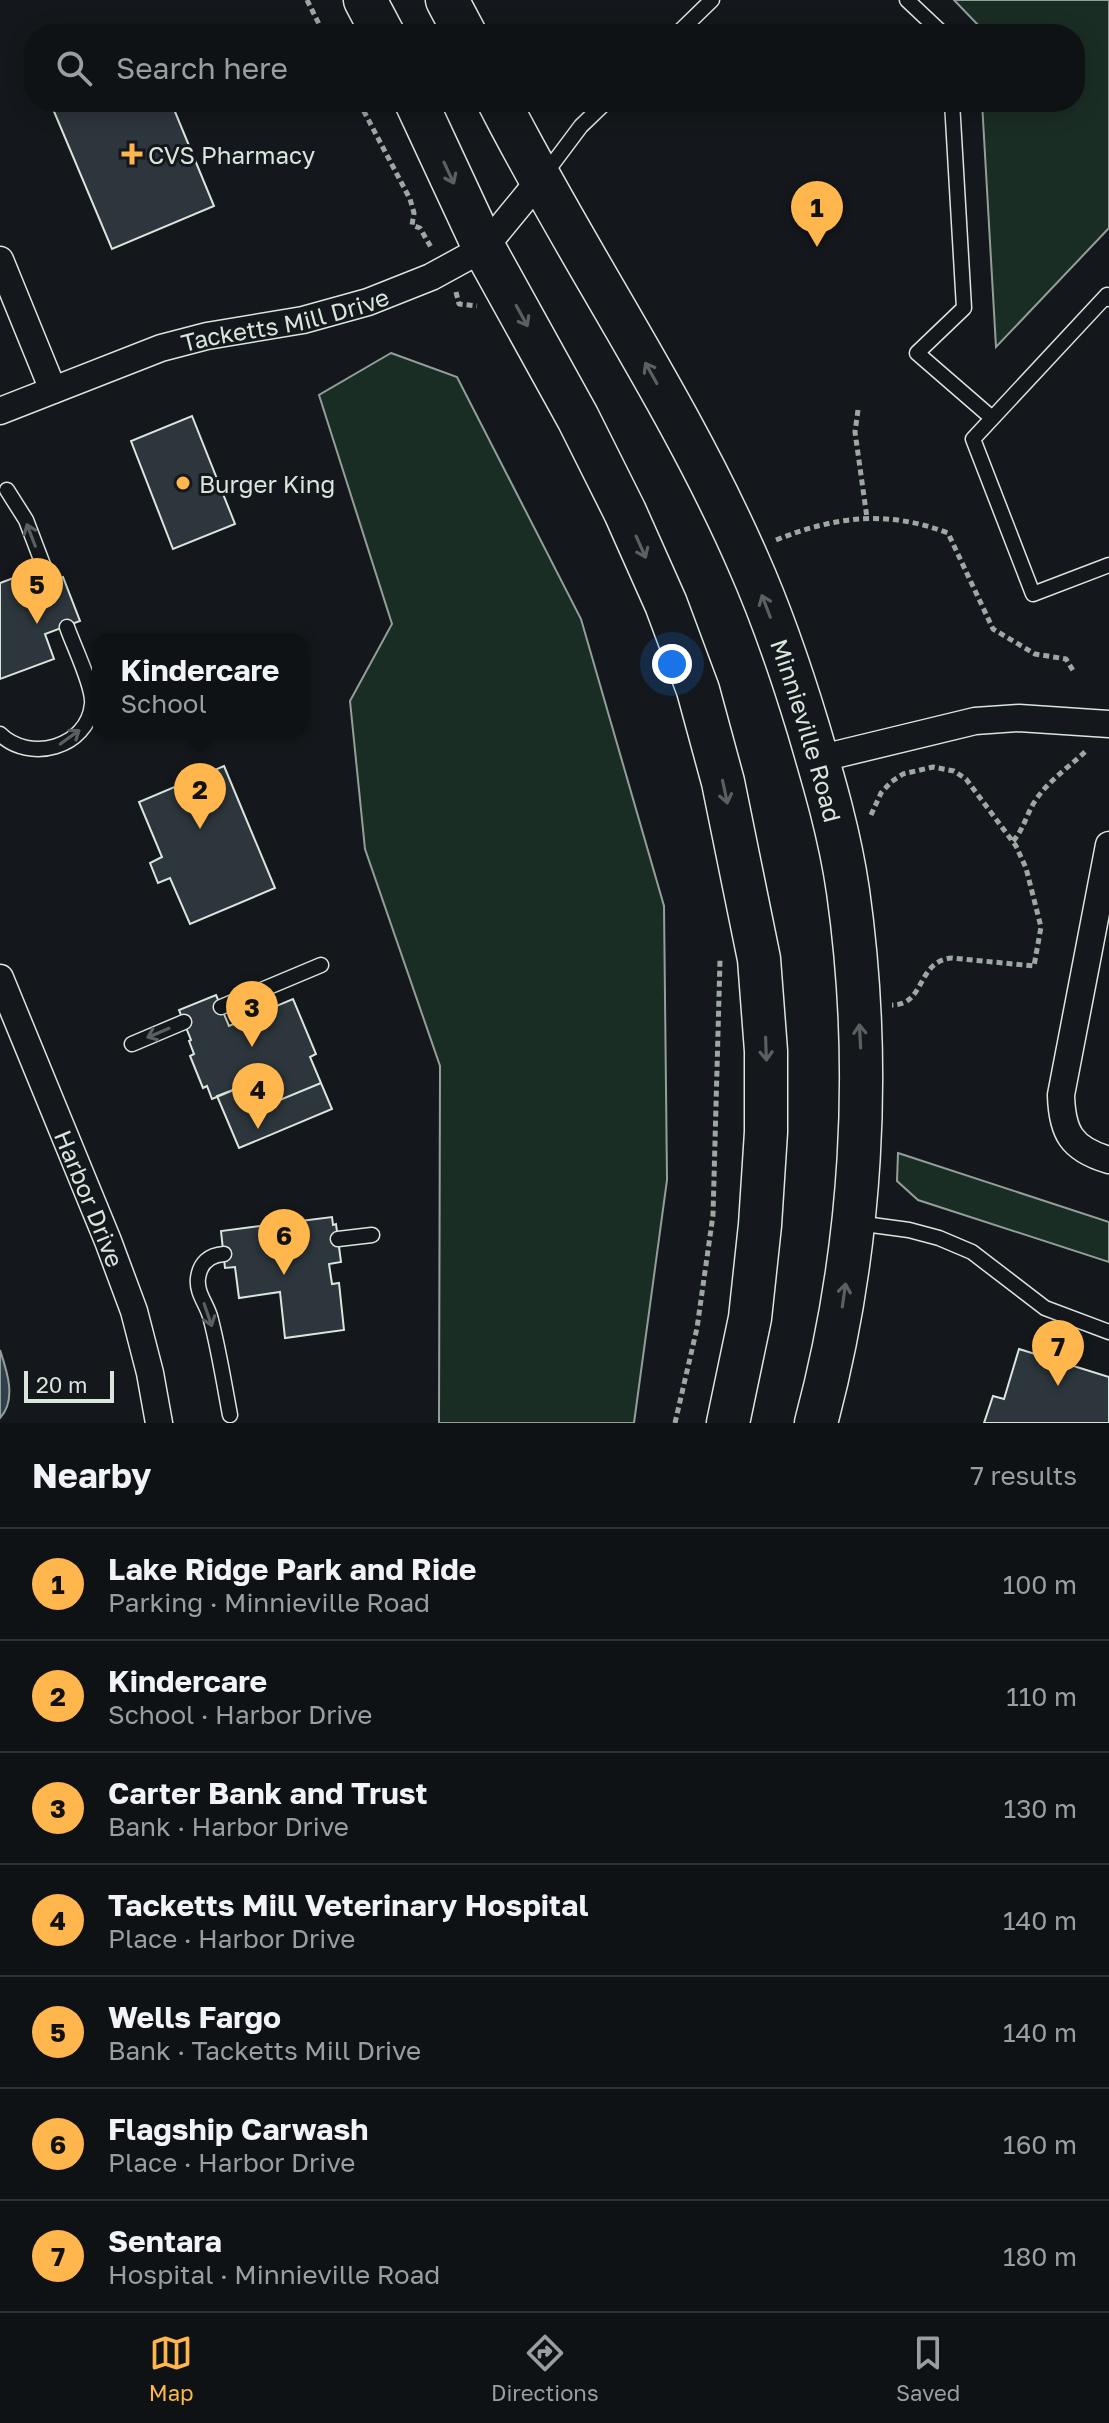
<!DOCTYPE html>
<meta charset="utf-8">
<style>
:root{--surface:#0f1215;--page:#1d2022;--text:#f1f3f6;--muted:#9b9ea0;--line:#2f3234;--accent:#ffb74d}
body{margin:0;font-family:"Golos Text",sans-serif;background:var(--page);color:var(--text)}
.scale{position:absolute;left:24px;bottom:20px;width:90px;box-sizing:border-box;padding-left:8px;border:4px solid #d8e6dc;border-top:0;font-size:22px;line-height:28px;white-space:nowrap;color:#d8e6dc;-webkit-text-stroke:6px #14181c;paint-order:stroke}
.you{position:absolute;left:672px;top:664px;width:28px;height:28px;margin:-20px;border:6px solid #fff;border-radius:50%;background:#1a73e8;box-shadow:0 0 0 12px #1a73e833}
.badge{display:grid;place-items:center;width:52px;height:52px;border-radius:50%;background:var(--accent);color:#111;font-size:26px;font-weight:700}
.pin{position:absolute;translate:-50% -66px;filter:drop-shadow(0 2px 4px #0008)}
.pin::after{content:'';position:absolute;top:42px;width:28px;height:24px;background:inherit;clip-path:polygon(0 0,100% 0,50% 100%)}
.popup{position:absolute;left:92px;top:633px;width:216px;height:104px;box-sizing:border-box;display:grid;place-content:center;border-radius:16px;background:var(--surface);filter:drop-shadow(0 2px 6px #0005);font-size:26px;white-space:nowrap;color:var(--muted)}
.popup b{font-size:30px;color:var(--text)}
.popup::after{content:'';position:absolute;left:50%;top:100%;margin-left:-16px;border:16px solid transparent;border-top-color:var(--surface)}
.list{margin:0;padding:0;list-style:none}
h2{display:flex;justify-content:space-between;align-items:center;height:104px;margin:0;padding:0 32px;font-size:34px}
h2 small{font-size:26px;font-weight:400;color:var(--muted)}
.list li{display:grid;grid-template-columns:52px 1fr auto;gap:24px;align-items:center;box-sizing:border-box;height:112px;padding:0 32px;border-top:2px solid var(--line)}
.list b{display:block;font-size:30px;white-space:nowrap}
.list p{margin:0;font-size:26px;white-space:nowrap;color:var(--muted)}
.list em{font-size:26px;font-style:normal;color:var(--muted)}
.icon{flex:none;width:44px;height:44px;fill:none;stroke:currentColor;stroke-width:2;stroke-linecap:round;stroke-linejoin:round}
.map{position:relative;flex:none;width:1109px;height:1423px;overflow:hidden}
.search{position:absolute;background:var(--surface);box-shadow:0 4px 20px #0003;left:24px;right:24px;top:24px;height:88px;display:flex;align-items:center;gap:20px;box-sizing:border-box;padding:0 28px;border-radius:32px;color:var(--muted);font-size:30px}
.sheet{height:888px;background:var(--surface)}
nav{display:flex;justify-content:space-around;align-items:center;box-sizing:border-box;height:112px;border-top:2px solid var(--line);background:var(--surface);font-size:22px;color:var(--muted)}
nav a{display:grid;justify-items:center;gap:4px}
nav .on{color:var(--accent)}
.map>svg:first-child{display:block}
.green{fill:#1a2d24;stroke:#939e99;stroke-width:2}
.water{fill:#2f3f4d;stroke:#939e99;stroke-width:2}
.building{fill:#2c363c;stroke:#d8e6dc;stroke-width:2}
.lines{fill:none;stroke-linecap:round;stroke-linejoin:round}
.lane-casing{stroke:#d8e6dc;stroke-width:17}
.street-casing{stroke:#d8e6dc;stroke-width:29}
.primary-casing{stroke:#d8e6dc;stroke-width:45}
.path{stroke:#9da8a2;stroke-width:5;stroke-dasharray:6 4;stroke-linecap:butt}
.lane{stroke:#14181c;stroke-width:14}
.street{stroke:#14181c;stroke-width:26}
.primary{stroke:#14181c;stroke-width:42}
.oneway{stroke:#59605f}
.poi-dot{fill:#ffb74d;stroke:#14181c;stroke-width:3}
.labels{text-anchor:middle;dominant-baseline:central;stroke-width:6;stroke-linejoin:round;paint-order:stroke}
.poi-label{font-size:24px;fill:#d8e6dc;stroke:#14181c;text-anchor:start}
.street-label{font-size:24px;fill:#d8e6dc;stroke:#14181c}
</style>
<div class="map">
<svg width="1109" height="1423" viewBox="0 0 1109 1423">
<rect width="100%" height="100%" fill="#14181c"/>
<path class="green" d="M954 0H1109V228L996 347 982 102H1075V34H980V27Z
M391 353 457 377 581 619 664 906 667 1180 634 1423H439L440 1066 365 849 350 701 392 624 319 395Z
M898 1153 1109 1222V1262L918 1200 897 1181Z"/>
<path class="water" d="M0 1350C7 1371 17 1400 0 1418Z"/>
<path class="building" d="M50 102H171L214 206 112 249Z
M192 416 235 524 173 549 131 441Z
M24 574 30 590 63 577 80 621 45 634 54 659 0 679V583Z
M224 766 275 888 190 924 170 878 158 883 150 863 162 857 139 802Z
M216 995 229 1026 293 999 316 1054 310 1057 321 1083 263 1107 253 1082 212 1099 207 1086 203 1088 190 1056 194 1054 189 1041 191 1040 179 1010Z
M253 1082 263 1107 321 1083 332 1109 239 1148 217 1096Z
M332 1217 333 1225 336 1224 341 1262 329 1264 332 1284 339 1283 344 1330 285 1338 280 1292 239 1298 235 1267 225 1268 221 1231Z
M1019 1349 1109 1377V1423H984L993 1396 1004 1399Z"/>
<g class="lines">
<g class="lane-casing">
<path id="lane" d="M907 0 943 34
M677 34 712 0
M952 102 964 308 917 353 992 418
M545 174 581 126 606 102
M1109 299 1107 295 973 439 1033 594 1109 565
M7 490 26 520 50 583
M0 734C29 763 88 748 92 704 94 687 73 645 67 627
M221 1007 321 965
M132 1044 184 1022
M857 1223 909 1230 939 1238 972 1252 1045 1308 1109 1332
M338 1239 372 1235
M224 1254C209 1255 200 1263 198 1278 196 1294 208 1305 211 1320 219 1351 224 1383 230 1415"/>
</g>
<g class="street-casing">
<g id="street">
<path d="M0 260 53 390"/>
<path id="s1" d="M0 411 161 348 207 336 303 320 368 302 431 277 484 248 539 181"/>
<path d="M818 759 975 721 1019 718 1109 724"/>
<path d="M1109 845 1061 1095C1062 1132 1071 1149 1109 1160"/>
<path id="s2" d="M0 978 108 1241 134 1311 150 1373 159 1423"/>
</g>
</g>
<g class="primary-casing">
<g id="primary">
<path d="M365 0 383 34"/>
<path d="M447 0 465 34"/>
<path d="M416 102 484 248 578 418 625 512 666 604 698 690 723 782 759 959 766 1051V1132L760 1225 750 1318 728 1423"/>
<path id="s3" d="M499 102C578 257 678 401 748 561 772 615 791 671 808 727 824 781 840 835 848 891 873 1068 862 1251 816 1423"/>
</g>
</g>
<path class="path" d="M307 0 324 34
M359 102 410 199 414 213 412 225 420 228 432 249
M456 292 459 304 477 306
M858 410 855 432 867 518
M776 540C836 516 887 510 948 533L993 629 1035 654 1066 659 1074 672
M871 815 881 793 891 782 903 774 933 767 954 771 966 779 1016 846 1026 868 1041 927 1034 966 952 958C916 961 926 1005 892 1005
M1013 841C1024 829 1026 815 1035 801 1048 781 1069 767 1086 751
M675 1423 697 1328 713 1215 720 960"/>
<use href="#lane" class="lane"/>
<use href="#street" class="street"/>
<use href="#primary" class="primary"/>
</g>
<defs><path id="oneway-shaft" d="M-6 0H5M1.5-3L5.5 0L1.5 3" fill="none" stroke-width="1.6" stroke-linecap="round" stroke-linejoin="round" transform="scale(2)"/></defs>
<g class="oneway">
<use href="#oneway-shaft" transform="translate(449 173) rotate(65)"/>
<use href="#oneway-shaft" transform="translate(522 316) rotate(61)"/>
<use href="#oneway-shaft" transform="translate(651 373) rotate(-119)"/>
<use href="#oneway-shaft" transform="translate(31 535) rotate(-111)"/>
<use href="#oneway-shaft" transform="translate(641 547) rotate(66)"/>
<use href="#oneway-shaft" transform="translate(766 606) rotate(-111)"/>
<use href="#oneway-shaft" transform="translate(70 737) rotate(-36)"/>
<use href="#oneway-shaft" transform="translate(725 792) rotate(78)"/>
<use href="#oneway-shaft" transform="translate(158 1033) rotate(157)"/>
<use href="#oneway-shaft" transform="translate(860 1036) rotate(-93)"/>
<use href="#oneway-shaft" transform="translate(766 1049) rotate(88)"/>
<use href="#oneway-shaft" transform="translate(844 1295) rotate(-82)"/>
<use href="#oneway-shaft" transform="translate(208 1315) rotate(71)"/>
</g>
<g class="poi-dot">
<path d="M128 142h8v8h8v8h-8v8h-8v-8h-8v-8h8z"/>
<circle cx="183" cy="483" r="8"/>
</g>
<g class="labels">
<g class="poi-label">
<text x="148" y="154">CVS Pharmacy</text>
<text x="199" y="483">Burger King</text>
</g>
<g class="street-label">
<text stroke="none"><textPath href="#s1" startOffset="300">Tacketts Mill Drive</textPath></text>
<text stroke="none"><textPath href="#s3" startOffset="702">Minnieville Road</textPath></text>
<text stroke="none"><textPath href="#s2" startOffset="238">Harbor Drive</textPath></text>
</g>
</g>
</svg>
<div class="scale">20 m</div>
<div class="you"></div>
<div class="pin badge" style="left:817px;top:247px">1</div>
<div class="pin badge" style="left:200px;top:829px">2</div>
<div class="popup"><b>Kindercare</b>School</div>
<div class="pin badge" style="left:252px;top:1047px">3</div>
<div class="pin badge" style="left:258px;top:1129px">4</div>
<div class="pin badge" style="left:37px;top:624px">5</div>
<div class="pin badge" style="left:284px;top:1275px">6</div>
<div class="pin badge" style="left:1058px;top:1386px">7</div>
<div class="search"><svg class="icon" aria-label="search" viewBox="0 0 24 24"><circle cx="10" cy="10" r="6"/><path d="M15 15l6 6"/></svg>Search here</div>
</div>
<section class="sheet">
<h2>Nearby<small>7 results</small></h2>
<ul class="list">
<li><span class="badge">1</span><div><b>Lake Ridge Park and Ride</b><p>Parking · Minnieville Road</p></div><em>100 m</em></li>
<li><span class="badge">2</span><div><b>Kindercare</b><p>School · Harbor Drive</p></div><em>110 m</em></li>
<li><span class="badge">3</span><div><b>Carter Bank and Trust</b><p>Bank · Harbor Drive</p></div><em>130 m</em></li>
<li><span class="badge">4</span><div><b>Tacketts Mill Veterinary Hospital</b><p>Place · Harbor Drive</p></div><em>140 m</em></li>
<li><span class="badge">5</span><div><b>Wells Fargo</b><p>Bank · Tacketts Mill Drive</p></div><em>140 m</em></li>
<li><span class="badge">6</span><div><b>Flagship Carwash</b><p>Place · Harbor Drive</p></div><em>160 m</em></li>
<li><span class="badge">7</span><div><b>Sentara</b><p>Hospital · Minnieville Road</p></div><em>180 m</em></li>
</ul>
</section>
<nav>
<a class="on"><svg class="icon" aria-label="map" viewBox="0 0 24 24"><path d="M3 6l6-2 6 2 6-2v14l-6 2-6-2-6 2zM9 4v14M15 6v14"/></svg>Map</a>
<a><svg class="icon" aria-label="directions" viewBox="0 0 24 24"><path d="M12 3l9 9-9 9-9-9zM9 14v-3h6M13 9l2 2-2 2"/></svg>Directions</a>
<a><svg class="icon" aria-label="saved" viewBox="0 0 24 24"><path d="M7 4h10v16l-5-4-5 4z"/></svg>Saved</a>
</nav>
